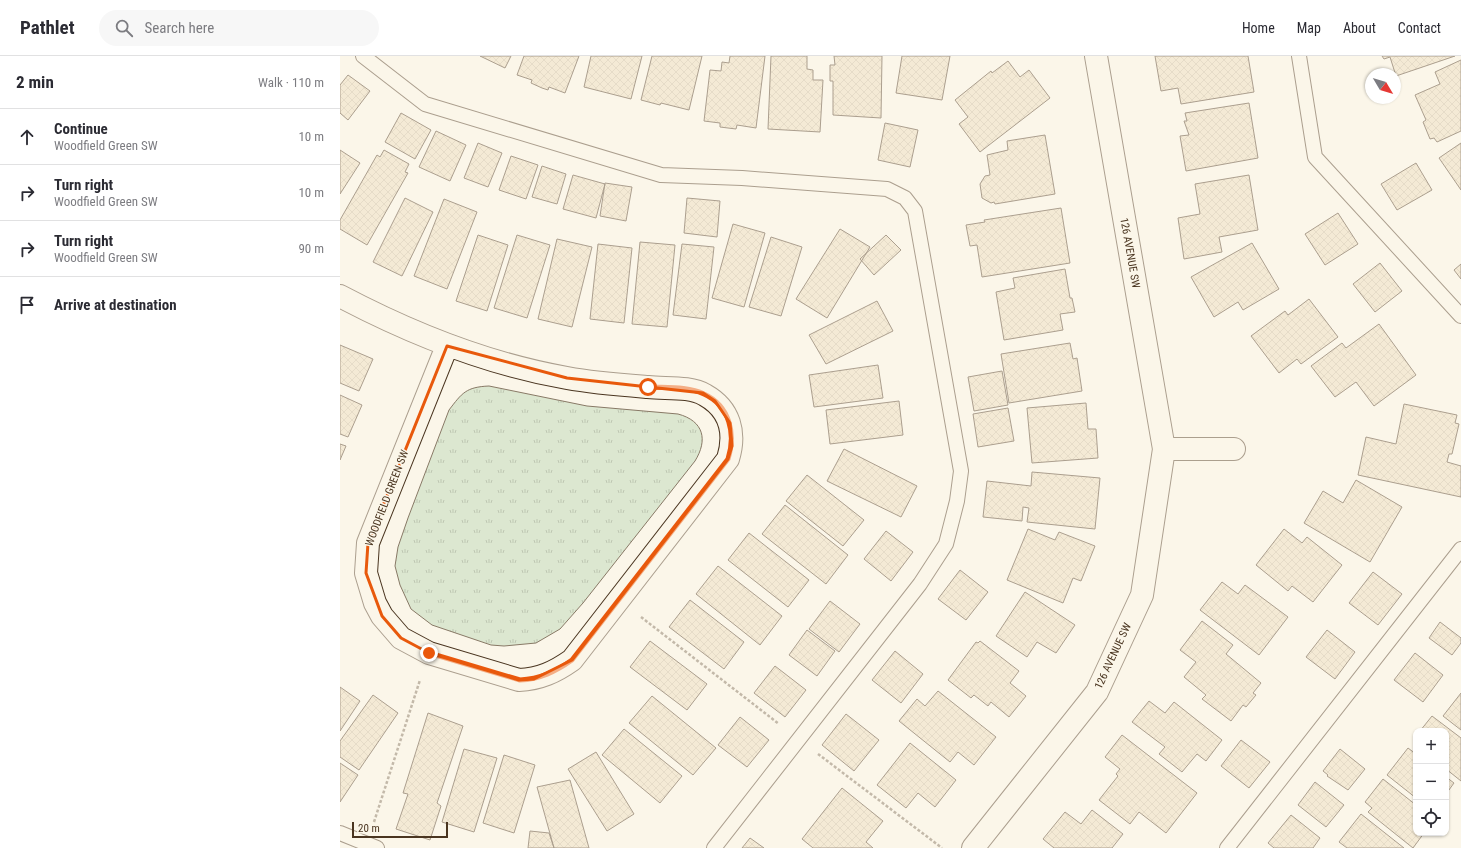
<!DOCTYPE html>
<meta charset="utf-8">
<style>
:root{--surface:#fff;--page:#f7f7f7;--text:#2b2b33;--muted:#7c7c81;--line:#e1e1e2}
body{margin:0;font-family:"Roboto Condensed",sans-serif;background:var(--page);color:var(--text)}
.controls{position:absolute;right:12px;bottom:12px;display:grid;overflow:hidden;border-radius:8px;box-shadow:0 1px 3px #0004}
.controls button{width:36px;height:36px;display:grid;place-items:center;padding:0;border:0;border-bottom:1px solid var(--line);background:var(--surface);color:var(--text);font:20px sans-serif}
.compass{position:absolute;left:1025px;top:12px;width:36px;height:36px;border-radius:50%;background:var(--surface);box-shadow:0 1px 3px #0004;rotate:128deg}
.scale{position:absolute;left:12px;bottom:10px;width:96px;box-sizing:border-box;padding-left:4px;border:2px solid #4a3520;border-top:0;font-size:11px;line-height:14px;white-space:nowrap;color:#4a3520;-webkit-text-stroke:3px #fbf6e9;paint-order:stroke}
.stop{position:absolute;width:12px;height:12px;margin:-9px;border:3px solid #ea580c;border-radius:50%;background:#fff}
.stop.end{background:#ea580c;border-color:#fff;box-shadow:0 1px 4px #0008}
.list{margin:0;padding:0;list-style:none}
h2{display:flex;justify-content:space-between;align-items:center;height:52px;margin:0;padding:0 16px;font-size:17px}
h2 small{font-size:13px;font-weight:400;color:var(--muted)}
.list li{display:grid;grid-template-columns:26px 1fr auto;gap:12px;align-items:center;box-sizing:border-box;height:56px;padding:0 16px;border-top:1px solid var(--line)}
.list b{display:block;font-size:15px;white-space:nowrap}
.list p{margin:0;font-size:13px;white-space:nowrap;color:var(--muted)}
.list em{font-size:13px;font-style:normal;color:var(--muted)}
.icon{flex:none;width:22px;height:22px;fill:none;stroke:currentColor;stroke-width:2;stroke-linecap:round;stroke-linejoin:round}
.map{position:relative;flex:none;width:1121px;height:792px;overflow:hidden}
header{display:flex;align-items:center;gap:24px;box-sizing:border-box;height:56px;padding:0 20px;background:var(--surface);border-bottom:1px solid var(--line)}
header strong{font-size:19px}
nav{display:flex;gap:22px;margin-inline-start:auto;font-size:14px}
.search{width:280px;height:36px;background:var(--page);display:flex;align-items:center;gap:10px;box-sizing:border-box;padding:0 14px;border-radius:22px;color:var(--muted);font-size:15px}
main{display:flex}
aside{flex:1;background:var(--surface)}
.map>svg:first-child{display:block}
.park{fill:url(#park-tufts);stroke:#887966}
.building{fill:url(#building-cross-hatch);stroke:#4a3520}
.lines{fill:none;stroke-linecap:round;stroke-linejoin:round}
.lane-casing{stroke:#4a3520;stroke-width:16}
.street-casing{stroke:#4a3520;stroke-width:24}
.path{stroke:#7f6f5c;stroke-width:2.5;stroke-dasharray:3 2;stroke-linecap:butt}
.lane{stroke:#fbf6e9;stroke-width:14}
.street{stroke:#fbf6e9;stroke-width:22}
.route{stroke:#ea580c;stroke-width:5}
.marked{fill:none;stroke:#e8590c;stroke-width:3;stroke-linejoin:round}
.labels{text-anchor:middle;dominant-baseline:central;stroke-width:3;stroke-linejoin:round;paint-order:stroke}
.street-label{font-size:11px;fill:#4a3520;stroke:#fbf6e9}
</style>
<header>
<strong>Pathlet</strong>
<div class="search"><svg class="icon" aria-label="search" viewBox="0 0 24 24"><circle cx="10" cy="10" r="6"/><path d="M15 15l6 6"/></svg>Search here</div>
<nav><a>Home</a><a>Map</a><a>About</a><a>Contact</a></nav>
</header>
<main>
<aside>
<h2>2 min<small>Walk · 110 m</small></h2>
<ul class="list">
<li><svg class="icon" aria-label="ahead" viewBox="0 0 24 24"><path d="M12 20V5M6 11l6-6 6 6"/></svg><div><b>Continue</b><p>Woodfield Green SW</p></div><em>10 m</em></li>
<li><svg class="icon" aria-label="right" viewBox="0 0 24 24"><path d="M7 20v-9h11M14 6l5 5-5 5"/></svg><div><b>Turn right</b><p>Woodfield Green SW</p></div><em>10 m</em></li>
<li><svg class="icon" aria-label="right" viewBox="0 0 24 24"><path d="M7 20v-9h11M14 6l5 5-5 5"/></svg><div><b>Turn right</b><p>Woodfield Green SW</p></div><em>90 m</em></li>
<li><svg class="icon" aria-label="arrive" viewBox="0 0 24 24"><path d="M6 21V4h12l-3 4 3 4H6"/></svg><div><b>Arrive at destination</b></div></li>
</ul>
</aside>
<div class="map">
<svg width="1121" height="792" viewBox="0 0 1121 792">
<defs>
<pattern id="park-tufts" width="24" height="20" patternUnits="userSpaceOnUse"><rect width="24" height="20" fill="#dce7d0"/><path d="M3 7l-1-3M5 7V3M7 7l1-3M15 17l-1-3M17 17v-4M19 17l1-3" fill="none" stroke="#bec7b2"/></pattern>
<pattern id="building-cross-hatch" width="8" height="8" patternUnits="userSpaceOnUse"><rect width="8" height="8" fill="#ecdcbc"/><path d="M0 0l8 8M0 8l8-8" fill="none" stroke="#ccbda1"/></pattern>
</defs>
<rect width="100%" height="100%" fill="#fbf6e9"/>
<path class="park" d="M149 330 247 350 338 358C364 365 368 384 355 405L243 547 220 573 196 587 164 590 151 589 92 569 71 553 60 529 55 510 58 491 68 462 109 354C122 337 126 331 149 330Z"/>
<path class="building" d="M140 0H171L165 12Z
M184 0H239L225 37 209 31 208 34 202 32 191 27 192 24 177 19Z
M251 0H302L291 43 244 31Z
M312 0H362L349 54 321 47 320 49 301 44Z
M390 0H425L416 72 397 69 396 73 380 71V67L364 65 370 14 381 15 382 6 389 7Z
M431 0H467V13L473 14V24H483L480 76 428 73Z
M494 0H542L541 62 493 59V25H490V9H495Z
M562 0H610L602 44 556 37Z
M815 0H908L914 36 841 48 838 32 821 35Z
M1042 0H1115L1056 20 1050 1 1044 3Z
M1121 4V75L1097 86 1094 82 1090 83 1083 66 1086 64 1075 39 1100 28 1095 16Z
M668 5 680 21 689 14 710 42 640 96 619 68 628 61 615 44 651 15 652 17Z
M8 19 30 35 8 64 0 57V29Z
M909 47 918 102 846 115 840 80 849 79 844 65H847L845 57Z
M61 57 91 74 75 103 45 86Z
M545 67 578 74 570 111 538 104Z
M96 75 126 89 110 125 79 111Z
M705 79 715 138 655 148 654 146 651 147 642 142 640 128 645 120 650 119 647 99 668 94 667 85Z
M138 87 162 97 148 131 124 122Z
M1121 87V134L1099 102Z
M0 94 20 107 0 138Z
M44 94 69 108 65 116 68 117 27 189 0 173V164L37 99 40 101Z
M171 100 198 109 186 143 159 134Z
M1076 107 1092 134 1057 154 1041 128Z
M202 110 226 118 217 148 192 141Z
M233 119 265 128 256 162 223 153Z
M909 119 918 174 879 181 882 196 844 203 838 162 860 158 855 128Z
M265 127 292 131 286 165 260 160Z
M65 142 93 156 62 220 33 206Z
M347 142 380 145 377 181 344 177Z
M104 143 137 156 107 233 74 220Z
M721 152 730 207 642 221 637 189 630 190 626 169 645 166 644 164Z
M998 157 1018 188 985 209 965 178Z
M393 168 425 177 404 251 372 242Z
M500 173 530 191 487 262 456 243Z
M138 179 168 189 147 255 116 245Z
M177 179 210 189 187 262 154 252Z
M546 179 561 194 534 219 520 203Z
M431 181 462 191 441 260 409 251Z
M217 183 252 191 232 271 198 263Z
M300 186 335 189 327 271 292 268Z
M912 187 939 233 903 254 898 246 874 261 851 221Z
M258 188 292 192 284 267 250 263Z
M342 188 374 191 366 263 333 259Z
M1040 207 1062 235 1035 256 1013 228Z
M1121 208V223L1114 214Z
M725 213 730 242H732L735 256 720 258 723 274 664 284 656 236 675 232 673 222Z
M969 243 998 281 961 308 957 303 939 317 911 280 945 255 948 259Z
M537 245 553 275 486 308 469 279Z
M1039 268 1076 319 1034 350 1016 326 995 341 971 310 1002 287 1006 292Z
M730 287 733 303 737 302 742 335 669 347 661 298Z
M0 289 33 303 19 335 0 327Z
M538 309 543 342 474 351 469 319Z
M662 315 668 349 634 355 628 321Z
M0 339 22 349 8 381 0 378Z
M559 345 563 379 490 388 486 354Z
M746 347 748 373H756L758 402 692 407 687 352Z
M1064 348 1117 359 1115 367 1119 368 1112 398H1109L1107 406 1121 410V441L1018 419 1026 381 1056 388Z
M668 352 674 385 638 391 633 358Z
M0 388 6 390 0 404Z
M504 393 577 430 561 461 487 425Z
M692 416 760 422 755 473 687 466 689 452 683 451 682 465 643 461 647 425 691 430Z
M467 419 524 464 503 490 446 445Z
M1016 424 1062 451 1030 506 964 467 983 435 1003 447Z
M445 449 508 499 486 528 422 478Z
M688 473 715 484 719 476 755 490 741 525 733 522 723 547 667 524Z
M944 473 962 487 967 481 1002 509 973 546 952 530 948 535 916 509Z
M546 475 573 496 551 525 524 503Z
M409 477 469 524 448 551 388 504Z
M378 510 442 560 420 589 356 538Z
M620 514 648 536 626 564 598 543Z
M1033 516 1062 538 1038 569 1009 547Z
M882 526 898 538 905 529 948 561 919 599 860 554Z
M685 536 735 569 716 597 697 586 687 601 656 580Z
M350 544 404 586 384 613 329 571Z
M490 545 520 568 499 596 469 573Z
M862 565 893 589 886 598 921 627 913 637 916 639 906 651 903 649 891 665 862 643 866 639 844 621 856 606 840 594Z
M1100 566 1121 582V587L1112 599 1089 582Z
M467 574 495 595 477 620 449 599Z
M987 574 1015 596 995 623 966 601Z
M310 585 367 628 347 654 290 611Z
M640 585 679 615 670 627 686 640 669 661 651 646 648 650 634 639 631 642 608 624 636 586 638 587Z
M555 595 583 618 561 647 532 624Z
M1075 597 1103 619 1083 646 1054 624Z
M435 610 466 634 445 661 414 637Z
M0 631 20 645 0 675Z
M598 635 656 681 634 709 618 696 610 706 559 665 577 643 585 650Z
M1121 637V674L1103 660Z
M33 639 58 657 19 714 0 701V685Z
M312 640 376 692 353 719 289 667Z
M809 645 825 657 834 646 882 684 866 705 857 698 842 716 819 698 825 691 792 666Z
M88 657 123 670 97 747 101 750 90 784 56 773 68 738 63 737Z
M506 658 539 684 514 715 482 689Z
M1092 660 1121 682V725L1106 713V675H1080Z
M400 661 429 684 407 711 378 689Z
M284 673 342 720 320 747 262 699Z
M782 679 857 737 826 777 799 756 790 768 759 744 778 720 776 718 780 713 765 701Z
M901 684 930 706 909 732 881 710Z
M570 687 616 724 595 751 578 737 566 752 537 729Z
M1068 692 1076 698V742L1047 719Z
M124 693 157 702 134 776 102 766Z
M1000 693 1025 713 1008 734 987 720 988 719 983 715Z
M256 696 294 758 267 775 228 713Z
M164 699 195 709 174 777 143 767Z
M0 707 18 719 0 746Z
M1106 721 1114 727 1106 738Z
M1043 723 1076 749V777H1084L1073 792 1028 756 1032 752 1025 746Z
M230 724 249 792H214L197 731Z
M975 726 1004 749 986 771 958 749Z
M502 732 543 765 526 786 533 792H473L462 783Z
M752 754 783 778 772 792H714L703 783 725 756 741 768Z
M1021 758 1064 792H1007L999 786Z
M951 759 980 782 973 792H934L928 787Z
M190 775 209 777 214 792H188Z
M410 782 424 792H402Z"/>
<g class="lines">
<g class="lane-casing">
<path id="lane" d="M23 0 85 48 321 119 402 122 547 133 565 142 575 155 621 415 617 445 606 488 580 528 374 792
M959 0 975 101 1121 260
M0 777 37 792
M887 792 1121 493"/>
</g>
<g class="street-casing">
<path id="street" d="M0 240C72 278 147 308 227 322 254 327 282 329 308 331 326 333 350 330 365 339 390 353 396 377 388 403L232 604C215 616 200 623 179 624L89 597 61 582 42 560 35 547 26 517 28 487 107 290
M824 393H894
M633 792 757 636 802 539 824 393 756 0"/>
</g>
<path class="path" d="M301 561 439 668
M478 698 602 792
M34 766 80 624"/>
<use href="#lane" class="lane"/>
<use href="#street" class="street"/>
</g>
<g class="lines">
<path class="route" d="M89 597 180 624C200 623 215 616 232 604L388 403C396 378 390 350 364 338 348 330 326 332 308 331"/>
</g>
<path d="M0 0H1121V792H0ZM107 290 227 322 363 337 375 345 390 367 392 390 388 403 232 604 194 623 179 624 89 597 61 582 42 560 26 517 28 487Z" fill="#fbf6e9" fill-opacity=".55" fill-rule="evenodd"/>
<path class="marked" d="M107 290 227 322 363 337 375 345 390 367 392 390 388 403 232 604 194 623 179 624 89 597 61 582 42 560 26 517 28 487Z"/>
<g class="labels">
<g class="street-label">
<text transform="translate(790 197) rotate(80)">126 AVENUE SW</text>
<text transform="translate(47 442) rotate(-69)">WOODFIELD GREEN SW</text>
<text transform="translate(773 600) rotate(-65)">126 AVENUE SW</text>
</g>
</g>
</svg>
<div class="controls">
<button>+</button>
<button>−</button>
<button><svg class="icon" aria-label="locate" viewBox="0 0 24 24"><circle cx="12" cy="12" r="6"/><path d="M12 2v4M12 18v4M2 12h4M18 12h4"/></svg></button>
</div>
<svg class="compass" viewBox="-18 -18 36 36"><path d="M0-13l5 13h-10z" fill="#e53935"/><path d="M0 13l5-13h-10z" fill="#7c7c81"/></svg>
<div class="scale">20 m</div>
<div class="stop" style="left:308px;top:331px"></div>
<div class="stop end" style="left:89px;top:597px"></div>
</div>
</main>
